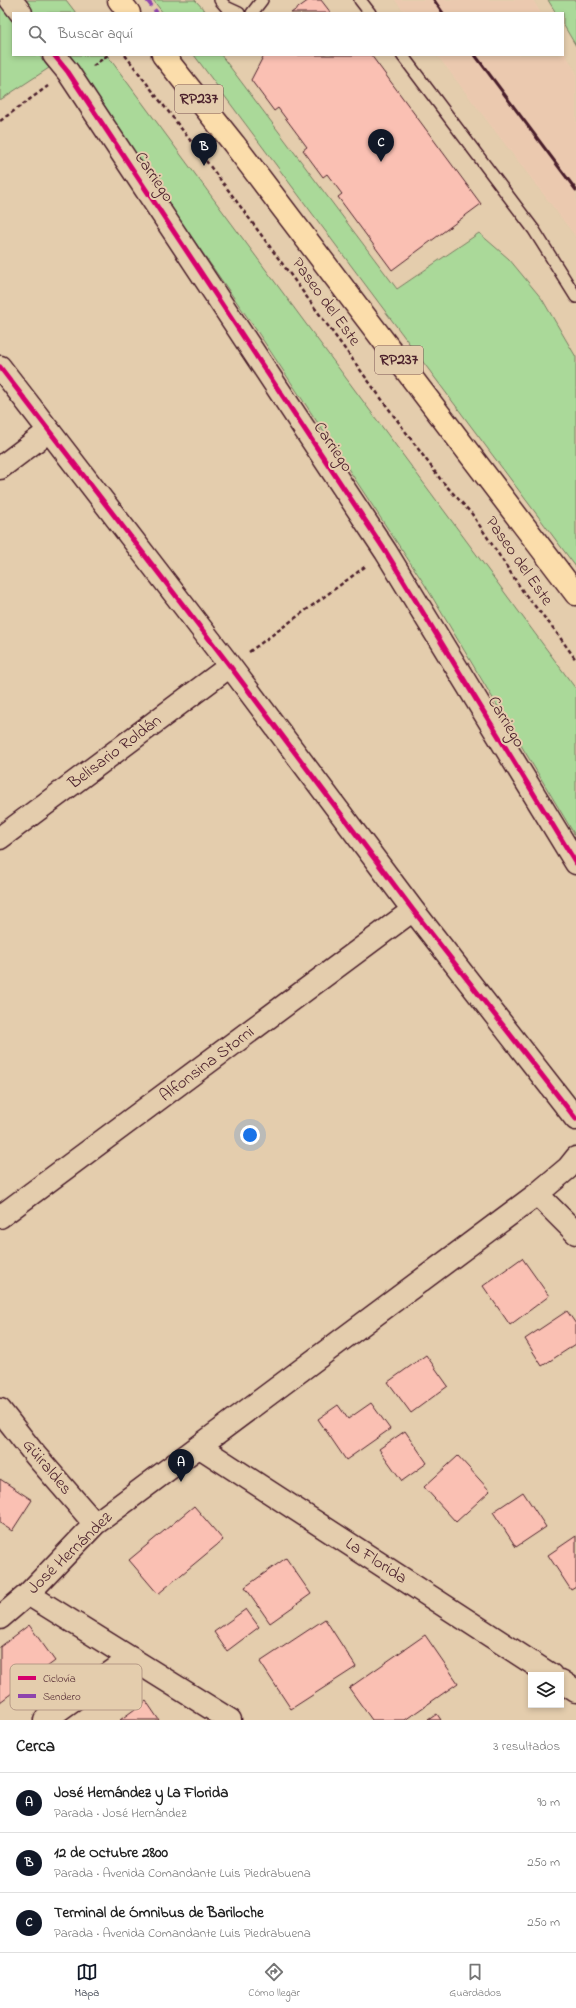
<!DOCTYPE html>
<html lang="es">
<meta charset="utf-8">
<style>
:root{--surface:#fff;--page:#f2f2f2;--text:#222;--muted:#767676;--line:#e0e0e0;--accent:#111827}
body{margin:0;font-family:"Indie Flower",sans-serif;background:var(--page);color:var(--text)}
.controls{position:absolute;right:12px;bottom:12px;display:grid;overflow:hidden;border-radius:0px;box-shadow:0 2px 6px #0003}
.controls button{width:36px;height:36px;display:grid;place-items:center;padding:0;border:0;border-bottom:1px solid var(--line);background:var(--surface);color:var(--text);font:20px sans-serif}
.you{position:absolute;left:250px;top:1135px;width:14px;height:14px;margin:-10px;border:3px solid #fff;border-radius:50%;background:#1a73e8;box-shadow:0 0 0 6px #1a73e833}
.badge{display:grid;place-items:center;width:26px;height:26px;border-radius:50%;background:var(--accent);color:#fff;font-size:13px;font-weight:700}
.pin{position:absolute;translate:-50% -33px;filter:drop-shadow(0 1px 2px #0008)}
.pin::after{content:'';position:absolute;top:21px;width:14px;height:12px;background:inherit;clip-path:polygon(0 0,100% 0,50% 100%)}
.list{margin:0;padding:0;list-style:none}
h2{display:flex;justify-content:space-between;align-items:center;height:52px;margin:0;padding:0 16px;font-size:17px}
h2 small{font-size:13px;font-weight:400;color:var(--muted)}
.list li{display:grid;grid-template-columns:26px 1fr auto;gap:12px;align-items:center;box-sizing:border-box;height:60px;padding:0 16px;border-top:1px solid var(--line)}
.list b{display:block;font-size:15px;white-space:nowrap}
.list p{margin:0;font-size:13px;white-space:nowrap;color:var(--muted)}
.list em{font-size:13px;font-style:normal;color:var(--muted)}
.icon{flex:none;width:22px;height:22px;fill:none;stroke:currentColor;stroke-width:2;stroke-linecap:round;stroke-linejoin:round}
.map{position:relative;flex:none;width:576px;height:1720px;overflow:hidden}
.search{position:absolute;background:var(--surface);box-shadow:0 2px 6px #0003;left:12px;right:12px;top:12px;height:44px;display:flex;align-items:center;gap:10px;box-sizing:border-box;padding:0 14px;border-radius:0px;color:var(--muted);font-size:15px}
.sheet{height:232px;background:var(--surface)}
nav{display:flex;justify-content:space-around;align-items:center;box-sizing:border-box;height:56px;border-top:1px solid var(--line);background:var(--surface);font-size:11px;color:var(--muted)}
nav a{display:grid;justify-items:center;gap:2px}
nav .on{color:var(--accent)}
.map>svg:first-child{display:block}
.built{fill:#ebc9af}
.green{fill:#aad999;stroke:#7a7c62}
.building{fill:#fac0b3;stroke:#4a1f2b}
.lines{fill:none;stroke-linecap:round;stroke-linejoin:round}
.service-casing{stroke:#4a1f2b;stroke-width:14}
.minor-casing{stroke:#4a1f2b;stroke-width:25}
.primary-casing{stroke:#4a1f2b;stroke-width:25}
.path{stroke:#4a1f2b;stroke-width:2.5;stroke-dasharray:4 3;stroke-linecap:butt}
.service{stroke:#e4cdad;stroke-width:11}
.minor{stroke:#e4cdad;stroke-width:22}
.primary{stroke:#fbddab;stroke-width:22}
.rail{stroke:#4a1f2b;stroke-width:3}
.quiet{stroke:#8e44ad;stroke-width:4;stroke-dasharray:8 4;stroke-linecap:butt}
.cycleway-casing{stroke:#e4cdad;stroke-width:8}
.cycleway{stroke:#d6006c;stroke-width:5}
.labels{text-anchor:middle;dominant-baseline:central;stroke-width:4;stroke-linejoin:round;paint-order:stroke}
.shield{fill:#e4cdad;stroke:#785352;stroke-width:1}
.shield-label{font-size:16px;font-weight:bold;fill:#4a1f2b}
.street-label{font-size:17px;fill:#4a1f2b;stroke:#e4cdad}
.key{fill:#e4cdad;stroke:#b69986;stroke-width:1}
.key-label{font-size:11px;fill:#4a1f2b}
</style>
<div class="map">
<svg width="576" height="1720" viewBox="0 0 576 1720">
<rect width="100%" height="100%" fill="#e4cdad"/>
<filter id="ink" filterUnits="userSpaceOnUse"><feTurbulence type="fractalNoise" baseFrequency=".025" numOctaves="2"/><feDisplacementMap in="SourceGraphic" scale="8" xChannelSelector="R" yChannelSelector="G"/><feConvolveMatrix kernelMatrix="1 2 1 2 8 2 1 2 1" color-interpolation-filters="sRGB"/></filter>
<g filter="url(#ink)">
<path class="built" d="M395 0H533L541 13H405Z
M563 50 576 72V237L437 55H563Z"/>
<path class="green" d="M23 0H66L76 13H33Z
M153 0H195L207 13H163Z
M548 0H576V46L563 24V13H556Z
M0 5 13 22V55H39L49 68 0 100Z
M65 55H107L576 689V837L425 585 257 331Z
M194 55H221L397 289 479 233 509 259 542 299 576 357V567Z"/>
<path class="building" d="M309 0H321L331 13H291Z
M264 55H371L481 204 392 270 338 197 342 194 327 174 323 177 303 150 307 147 278 108 274 111 251 80Z
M522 1258 549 1296 510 1325 483 1286Z
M567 1311 576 1324V1344L542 1366 525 1339Z
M426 1355 448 1386 411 1413 388 1382Z
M371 1403 390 1429 346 1460 318 1419 338 1405 348 1419Z
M405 1431 427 1463 402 1481 379 1449Z
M458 1456 490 1491 456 1522 424 1487Z
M0 1479 32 1500 12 1531 0 1523Z
M523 1492 546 1527 516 1547 493 1512Z
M194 1506 223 1540 158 1594 129 1560Z
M576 1536V1587L571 1590 548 1555Z
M286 1558 311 1594 270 1623 245 1587Z
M246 1609 259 1627 227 1651 214 1632Z
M325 1619 356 1667 291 1709 260 1662Z
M29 1625 55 1661 0 1702V1647Z
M425 1635 458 1683 405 1720H372L349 1688Z
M146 1701 159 1720H120Z
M437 1714 441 1720H428Z"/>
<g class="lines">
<g class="service-casing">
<path id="service" d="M220 0 226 7 239 13
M360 0 370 13
M252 13 262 0
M402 55 534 230 576 297"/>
</g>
<g class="minor-casing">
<path id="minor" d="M11 0 21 13
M54 55 68 72 386 552 576 863
M0 367 230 666 413 910 576 1119
M0 468 49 431
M0 838 230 666
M537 1194 576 1233
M0 1217 413 910
M0 1410 36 1456 95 1524
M200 1447 551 1675
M28 1594 230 1720
M0 1618 28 1594 95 1524 537 1194 568 1168 576 1158
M561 1681 576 1691
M45 1720 131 1658"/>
</g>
<g class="primary-casing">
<path id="primary" d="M119 0 129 13
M163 55 234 144 576 594"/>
</g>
<path class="path" d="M125 55 229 191 441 480 472 514 524 593 554 629 576 660
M93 66 108 55
M0 121 48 86
M249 652 366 566"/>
<use href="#service" class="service"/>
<use href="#minor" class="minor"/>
<use href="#primary" class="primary"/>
<path class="rail" d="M434 0 443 13
M475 55 576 190"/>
<path class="quiet" d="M147 0 157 13"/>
<g class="cycleway-casing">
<path id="cycleway" d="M54 55 68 72 386 552 576 863
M0 367 230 666 413 910 576 1119"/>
</g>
<use href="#cycleway" class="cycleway"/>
</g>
</g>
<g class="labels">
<g class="shield">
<rect x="175" y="85" width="48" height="28" rx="3"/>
<rect x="375" y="346" width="48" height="28" rx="3"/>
</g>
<g class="shield-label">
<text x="199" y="99">RP237</text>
<text x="399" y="360">RP237</text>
</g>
<g class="street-label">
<text transform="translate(154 177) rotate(56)">Carriego</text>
<text transform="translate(326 302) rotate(54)">Paseo del Este</text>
<text transform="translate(333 447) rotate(56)">Carriego</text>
<text transform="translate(519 561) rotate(55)">Paseo del Este</text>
<text transform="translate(506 722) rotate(59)">Carriego</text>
<text transform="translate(115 752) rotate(-37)">Belisario Roldán</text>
<text transform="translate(207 1064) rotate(-37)">Alfonsina Storni</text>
<text transform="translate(47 1467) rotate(50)">Güiraldes</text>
<text transform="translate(70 1553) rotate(-44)">José Hernández</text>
<text transform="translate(376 1561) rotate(33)">La Florida</text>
</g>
</g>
<rect x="10" y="1664" width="132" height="46" rx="6" class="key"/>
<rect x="18" y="1676" width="18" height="4" fill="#d6006c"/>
<rect x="18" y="1694" width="18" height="4" fill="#8e44ad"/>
<g class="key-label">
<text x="43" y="1682">Ciclovía</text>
<text x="43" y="1700">Sendero</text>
</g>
</svg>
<div class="controls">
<button><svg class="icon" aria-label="layers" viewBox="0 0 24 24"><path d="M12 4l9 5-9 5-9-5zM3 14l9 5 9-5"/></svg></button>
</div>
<div class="you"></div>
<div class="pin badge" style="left:181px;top:1482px">A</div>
<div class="pin badge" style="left:204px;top:166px">B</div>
<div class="pin badge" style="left:381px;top:162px">C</div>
<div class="search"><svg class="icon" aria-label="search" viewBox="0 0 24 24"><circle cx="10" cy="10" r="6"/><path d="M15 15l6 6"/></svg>Buscar aquí</div>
</div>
<section class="sheet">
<h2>Cerca<small>3 resultados</small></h2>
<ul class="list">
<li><span class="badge">A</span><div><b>José Hernández y La Florida</b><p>Parada · José Hernández</p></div><em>90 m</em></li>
<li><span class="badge">B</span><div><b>12 de Octubre 2800</b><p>Parada · Avenida Comandante Luis Piedrabuena</p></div><em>250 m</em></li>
<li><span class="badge">C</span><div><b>Terminal de Ómnibus de Bariloche</b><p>Parada · Avenida Comandante Luis Piedrabuena</p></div><em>250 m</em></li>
</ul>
</section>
<nav>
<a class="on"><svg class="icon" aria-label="map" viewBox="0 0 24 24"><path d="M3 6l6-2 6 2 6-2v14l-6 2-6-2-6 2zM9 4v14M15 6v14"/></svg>Mapa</a>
<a><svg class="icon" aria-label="directions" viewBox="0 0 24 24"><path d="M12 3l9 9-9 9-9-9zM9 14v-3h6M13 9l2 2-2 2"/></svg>Cómo llegar</a>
<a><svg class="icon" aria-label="saved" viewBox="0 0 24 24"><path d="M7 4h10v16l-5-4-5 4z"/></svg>Guardados</a>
</nav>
